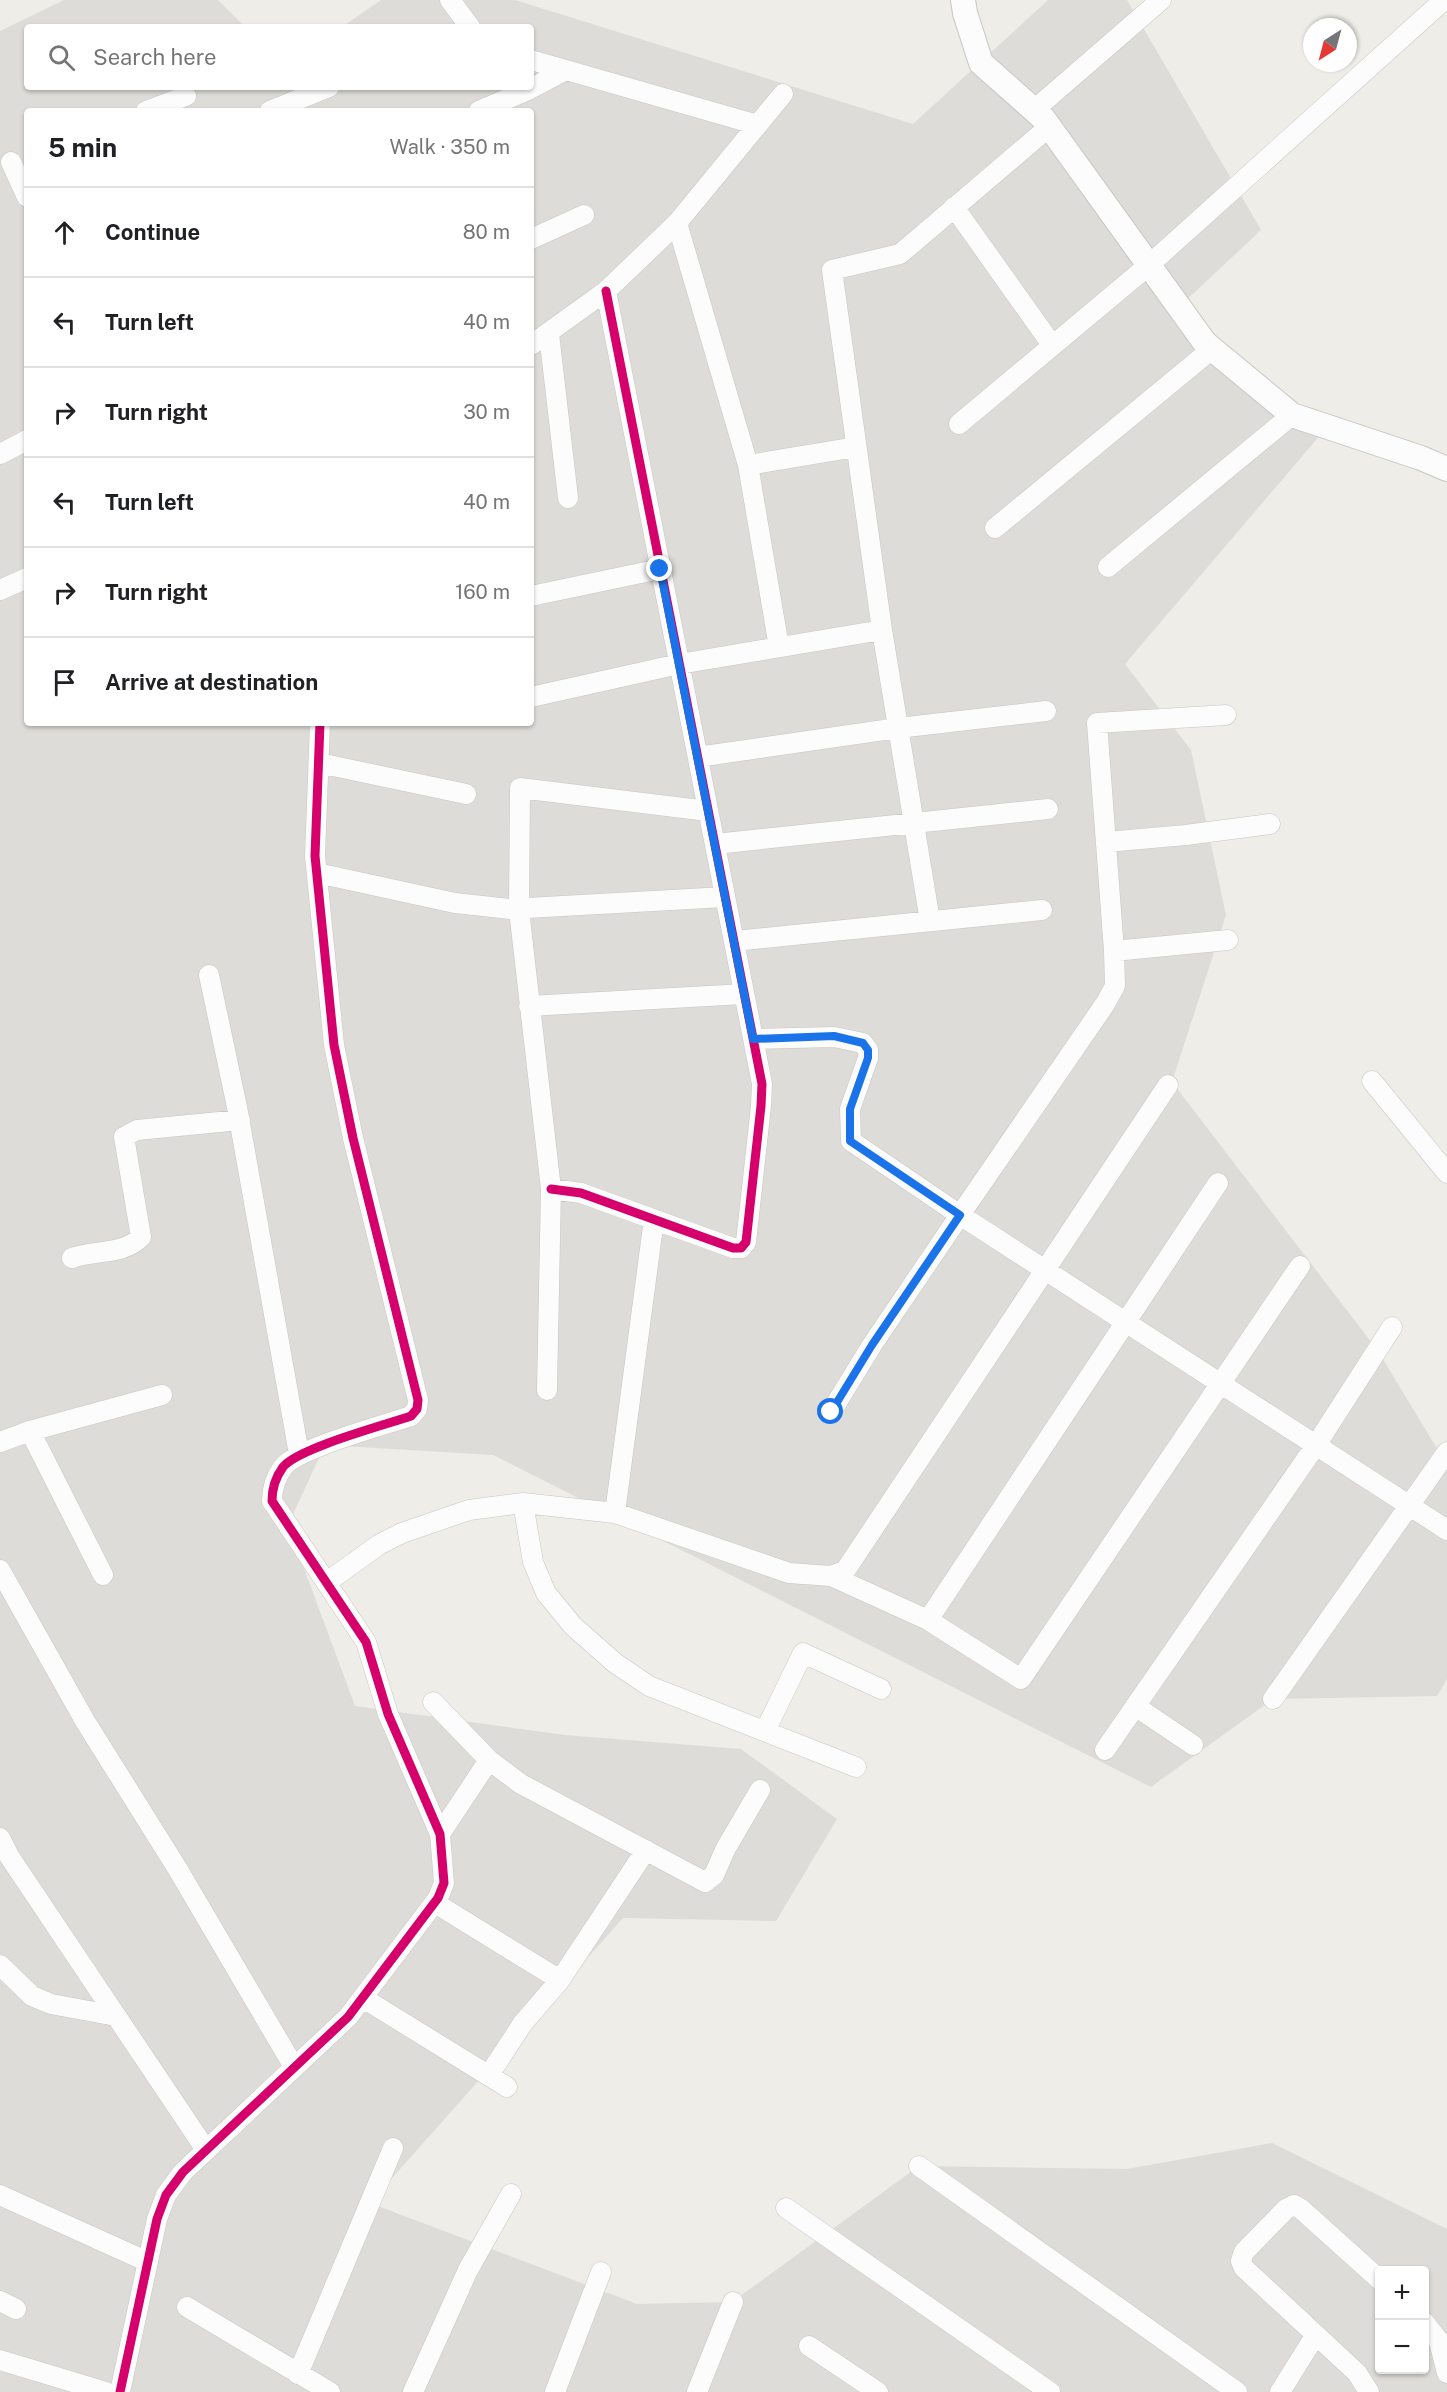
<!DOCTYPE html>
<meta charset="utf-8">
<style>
:root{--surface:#fff;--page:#f2f2f2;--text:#202124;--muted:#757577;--line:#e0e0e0}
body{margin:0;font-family:"Public Sans",sans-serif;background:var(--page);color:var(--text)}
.controls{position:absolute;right:18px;bottom:18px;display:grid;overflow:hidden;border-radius:6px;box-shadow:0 2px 4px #0004}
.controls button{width:54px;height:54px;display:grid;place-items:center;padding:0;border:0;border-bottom:2px solid var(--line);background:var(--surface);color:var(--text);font:30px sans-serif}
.compass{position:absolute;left:1303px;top:18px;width:54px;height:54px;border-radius:50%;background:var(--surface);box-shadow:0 2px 4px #0004;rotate:216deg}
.stop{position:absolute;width:18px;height:18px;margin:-14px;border:4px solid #1a73e8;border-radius:50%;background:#fff}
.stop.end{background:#1a73e8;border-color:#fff;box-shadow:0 2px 6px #0008}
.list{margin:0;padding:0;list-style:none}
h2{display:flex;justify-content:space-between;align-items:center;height:78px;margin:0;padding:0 24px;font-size:26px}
h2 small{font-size:20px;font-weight:400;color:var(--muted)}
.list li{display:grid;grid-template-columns:39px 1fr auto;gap:18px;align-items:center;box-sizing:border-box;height:90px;padding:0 24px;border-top:2px solid var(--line)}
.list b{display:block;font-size:22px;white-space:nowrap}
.list em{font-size:20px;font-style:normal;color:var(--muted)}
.icon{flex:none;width:33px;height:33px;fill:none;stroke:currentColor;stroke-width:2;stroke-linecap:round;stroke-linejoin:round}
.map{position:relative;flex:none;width:1447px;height:2392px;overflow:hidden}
.search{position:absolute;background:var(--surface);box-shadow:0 2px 4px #0004;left:24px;top:24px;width:510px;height:66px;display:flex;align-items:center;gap:15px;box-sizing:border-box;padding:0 21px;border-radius:6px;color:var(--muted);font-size:22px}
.panel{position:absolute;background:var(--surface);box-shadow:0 2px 4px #0004;left:24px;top:108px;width:510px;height:618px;border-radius:6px}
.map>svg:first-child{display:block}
.residential{fill:#dddcd9;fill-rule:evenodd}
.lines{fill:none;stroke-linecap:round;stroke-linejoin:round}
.minor-casing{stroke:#c6c6c4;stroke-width:21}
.tertiary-casing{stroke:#c6c6c4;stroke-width:26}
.minor{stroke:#fcfcfc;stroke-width:20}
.tertiary{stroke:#fcfcfc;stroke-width:24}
.cycleway-casing{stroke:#fff;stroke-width:13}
.cycleway{stroke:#d6006c;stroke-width:9}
.route{stroke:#1a73e8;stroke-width:8}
</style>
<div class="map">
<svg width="1447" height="2392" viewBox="0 0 1447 2392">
<rect width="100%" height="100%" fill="#eeede8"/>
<path class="residential" d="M64 0H218L245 27H27V87H531V27H342L381 0H515L913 124 1048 0H1127L1261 230 1179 307 1327 427 1125 664 1191 750 1226 915 1172 1082 1378 1351 1447 1465V1679L1437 1696 1273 1699 1151 1787 493 1455 325 1445 288 1525 355 1706 565 1735 741 1749 837 1819 776 1921 623 1918 370 2203 637 2304 732 2302 919 2166 1127 2169 1272 2143 1447 2229V2392H0V31ZM27 111H531V723H27ZM1380 2270H1424V2370H1380Z"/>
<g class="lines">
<g class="minor-casing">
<path id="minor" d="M450 0 470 27
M531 60 758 125
M1034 110 1161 0
M146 111 186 96
M270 111 329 87
M479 111 530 89 566 70
M11 162 27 197
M954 207 1052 345
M677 223 748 465 779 647
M531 239 584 215
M549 334 568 498
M531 345 606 291 677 223 783 94
M959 424 1149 265 1444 0
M0 454 27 440
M748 465 856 447
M995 528 1212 349
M1108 567 1292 415
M0 590 27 578
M531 596 660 569
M531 697 679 664 882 630
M698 757 898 728 1046 711
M319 763 466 794
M1106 842 1186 835 1270 824
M715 844 1048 809
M317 873 455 903 519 910 520 788 708 811
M930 921 882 630 832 270 900 254 1049 127
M734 941 1042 910
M1114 951 1228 940
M209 975 237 1107 299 1454
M529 1006 744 994
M753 1039 834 1037 863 1043 868 1050V1058L850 1109 851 1141 960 1215 1447 1530
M1372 1081 1447 1173
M551 1189 581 1193 733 1248H741L746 1242 761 1106 762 1084 606 291
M72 1258C94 1250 124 1255 141 1237L124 1137 137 1130 240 1120
M547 1390 551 1189 519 910 527 908 725 897
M831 1412 872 1345 960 1215 1105 1004 1115 986 1114 951 1097 723 1226 715
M30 1431 103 1575
M0 1442 30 1431 162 1395
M523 1503 533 1562 546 1593 573 1626 615 1663 649 1686 856 1767
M615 1513 654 1219
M0 1570 85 1721 177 1868 294 2067
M831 1576 928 1620 1021 1679 1300 1266
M327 1582 380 1544 402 1533 469 1510 523 1503 615 1513 789 1573 831 1576 845 1571 1168 1085
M928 1620 1218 1183
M1273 1699 1447 1452
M433 1702 489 1760 521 1784 705 1882 714 1875 726 1848 760 1790
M1135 1706 1193 1745
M765 1731 803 1653 881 1689
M1105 1750 1316 1445 1392 1327
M440 1834 489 1760
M0 1838 9 1856 206 2150
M435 1903 560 1980
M0 1965 32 1996 51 2004 116 2016
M363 1998 507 2087
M489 2075 523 2023 560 1980 646 1850
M919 2166 1237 2392
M0 2195 148 2262
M786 2208 1050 2392
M0 2301 16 2309
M187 2307 330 2392
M1424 2322 1439 2341 1447 2373
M809 2346 878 2392
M0 2360 106 2392
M298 2374 393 2148
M120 2392 157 2219 166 2195 183 2172 348 2017 438 1898 444 1883 440 1834 388 1714 366 1642 272 1501C272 1489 275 1478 283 1467 298 1448 385 1425 411 1416L417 1409 418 1400 353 1138 334 1045 315 856 320 723
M413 2392 468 2270 511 2194
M555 2392 601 2272
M697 2392 733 2302
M1280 2392 1315 2336
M1369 2392 1357 2373 1244 2268 1241 2261 1244 2252 1286 2209 1294 2205 1301 2209 1380 2280"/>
</g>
<g class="tertiary-casing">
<path id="tertiary" d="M963 0 965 13 981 63 1043 118 1205 343 1292 415 1421 458 1447 469"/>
</g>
<use href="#minor" class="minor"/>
<use href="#tertiary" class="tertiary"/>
<g class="cycleway-casing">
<path id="cycleway" d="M551 1189 581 1193 733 1248H741L746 1242 761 1106 762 1084 606 291
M120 2392 157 2219 166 2195 183 2172 348 2017 438 1898 444 1883 440 1834 388 1714 366 1642 272 1501C272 1489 275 1478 283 1467 298 1448 385 1425 411 1416L417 1409 418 1400 353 1138 334 1045 315 856 320 723"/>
</g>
<use href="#cycleway" class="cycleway"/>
</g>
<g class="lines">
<path class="route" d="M660 569 753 1039 834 1036 863 1043 868 1050V1058L850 1109V1141L960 1215 872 1345 831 1412"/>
</g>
</svg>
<div class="controls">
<button>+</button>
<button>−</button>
</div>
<svg class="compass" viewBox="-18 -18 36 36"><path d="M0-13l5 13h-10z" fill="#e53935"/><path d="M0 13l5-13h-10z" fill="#757577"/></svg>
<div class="stop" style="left:831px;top:1412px"></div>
<div class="stop end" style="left:660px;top:569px"></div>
<div class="search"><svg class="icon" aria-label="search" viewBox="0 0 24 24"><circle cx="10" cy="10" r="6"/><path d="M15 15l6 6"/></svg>Search here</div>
<section class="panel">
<h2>5 min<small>Walk · 350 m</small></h2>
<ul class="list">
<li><svg class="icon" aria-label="ahead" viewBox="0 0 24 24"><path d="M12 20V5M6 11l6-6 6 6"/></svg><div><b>Continue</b></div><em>80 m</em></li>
<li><svg class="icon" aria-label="left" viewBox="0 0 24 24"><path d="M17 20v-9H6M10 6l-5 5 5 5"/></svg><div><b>Turn left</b></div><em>40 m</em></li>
<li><svg class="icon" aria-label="right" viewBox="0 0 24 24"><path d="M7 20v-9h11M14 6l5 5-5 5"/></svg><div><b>Turn right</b></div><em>30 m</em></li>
<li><svg class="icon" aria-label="left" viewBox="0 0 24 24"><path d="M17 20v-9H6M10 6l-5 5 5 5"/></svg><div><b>Turn left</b></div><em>40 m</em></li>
<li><svg class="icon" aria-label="right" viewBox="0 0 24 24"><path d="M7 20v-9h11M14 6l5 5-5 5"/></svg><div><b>Turn right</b></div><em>160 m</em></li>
<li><svg class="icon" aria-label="arrive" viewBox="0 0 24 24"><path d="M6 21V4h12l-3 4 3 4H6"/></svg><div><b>Arrive at destination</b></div></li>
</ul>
</section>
</div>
